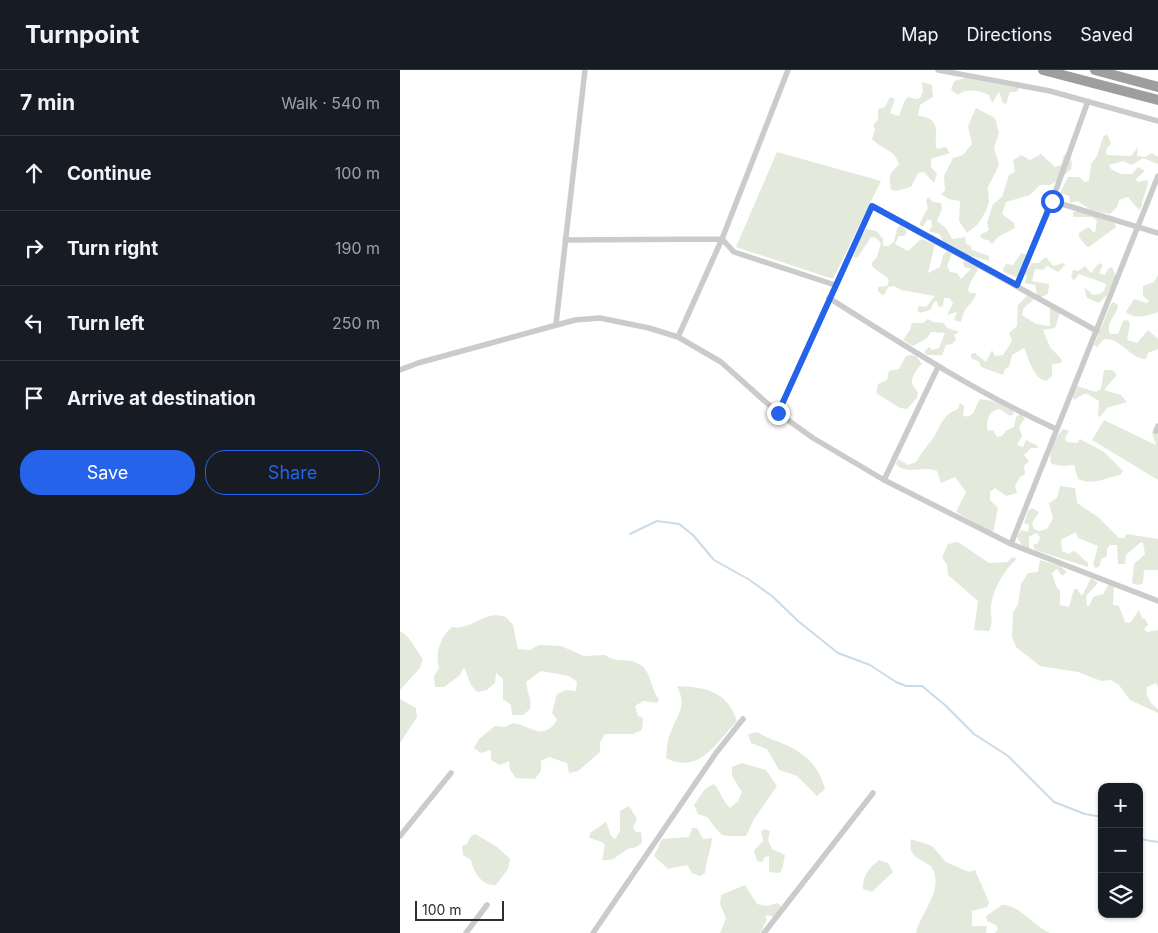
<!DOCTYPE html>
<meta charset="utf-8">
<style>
:root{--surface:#171b24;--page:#20242c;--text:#f1f3f6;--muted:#9ea1a6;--line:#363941;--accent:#2563eb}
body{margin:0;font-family:Inter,sans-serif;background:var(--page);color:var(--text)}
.controls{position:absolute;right:15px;bottom:15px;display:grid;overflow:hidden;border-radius:10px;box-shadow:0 1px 4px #0004}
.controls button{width:45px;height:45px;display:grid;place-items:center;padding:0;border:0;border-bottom:1px solid var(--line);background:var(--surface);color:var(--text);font:25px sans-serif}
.scale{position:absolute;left:15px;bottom:12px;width:89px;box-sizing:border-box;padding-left:5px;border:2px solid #2e2e2e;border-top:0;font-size:14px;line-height:18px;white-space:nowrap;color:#2e2e2e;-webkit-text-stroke:4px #fff;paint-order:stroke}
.stop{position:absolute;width:15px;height:15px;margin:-11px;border:4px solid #2563eb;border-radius:50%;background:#fff}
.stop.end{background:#2563eb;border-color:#fff;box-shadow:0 1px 5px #0008}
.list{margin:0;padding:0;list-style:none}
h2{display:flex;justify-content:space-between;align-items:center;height:65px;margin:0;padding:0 20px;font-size:21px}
h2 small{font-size:16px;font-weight:400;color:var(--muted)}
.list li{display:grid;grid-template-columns:32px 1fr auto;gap:15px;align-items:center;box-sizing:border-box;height:75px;padding:0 20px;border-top:1px solid var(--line)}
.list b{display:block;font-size:19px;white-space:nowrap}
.list em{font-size:16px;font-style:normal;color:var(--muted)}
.actions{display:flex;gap:10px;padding:15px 20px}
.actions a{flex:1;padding:11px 0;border:1px solid var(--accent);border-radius:20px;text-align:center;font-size:18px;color:var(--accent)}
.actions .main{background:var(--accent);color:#fff}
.icon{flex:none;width:28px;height:28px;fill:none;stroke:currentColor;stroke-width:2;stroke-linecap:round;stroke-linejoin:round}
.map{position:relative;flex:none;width:758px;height:863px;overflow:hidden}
header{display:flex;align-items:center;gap:30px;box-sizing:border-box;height:70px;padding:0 25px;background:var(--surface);border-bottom:1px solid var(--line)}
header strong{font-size:24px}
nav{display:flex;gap:28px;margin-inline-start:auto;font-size:18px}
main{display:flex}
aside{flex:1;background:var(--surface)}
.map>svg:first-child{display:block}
.green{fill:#e3eadc}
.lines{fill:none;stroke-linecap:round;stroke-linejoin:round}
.stream{stroke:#cadbe9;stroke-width:2}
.minor{stroke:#cbcbcb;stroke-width:5.5}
.trunk{stroke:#9e9e9e;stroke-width:10}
.route{stroke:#2563eb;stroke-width:6}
</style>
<header>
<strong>Turnpoint</strong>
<nav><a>Map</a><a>Directions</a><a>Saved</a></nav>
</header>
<main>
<aside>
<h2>7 min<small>Walk · 540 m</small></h2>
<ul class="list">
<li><svg class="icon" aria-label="ahead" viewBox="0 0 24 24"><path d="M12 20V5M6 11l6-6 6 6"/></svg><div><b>Continue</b></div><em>100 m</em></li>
<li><svg class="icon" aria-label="right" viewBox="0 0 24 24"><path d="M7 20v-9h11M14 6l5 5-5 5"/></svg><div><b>Turn right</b></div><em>190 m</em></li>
<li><svg class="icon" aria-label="left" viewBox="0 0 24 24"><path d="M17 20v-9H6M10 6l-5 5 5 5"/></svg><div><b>Turn left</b></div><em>250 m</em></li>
<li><svg class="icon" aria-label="arrive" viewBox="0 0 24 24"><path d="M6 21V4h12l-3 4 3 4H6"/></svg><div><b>Arrive at destination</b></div></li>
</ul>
<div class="actions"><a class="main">Save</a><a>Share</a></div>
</aside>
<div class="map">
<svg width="758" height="863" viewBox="0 0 758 863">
<rect width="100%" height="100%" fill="#fff"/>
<path class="green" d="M566 8 613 17 618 15 619 19 616 22H610L606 34 603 33 599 22 592 33 589 25C580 20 565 18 558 25L551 20 554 11Z
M522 12 532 15 533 27 520 35 518 45C522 47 527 47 530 49 541 58 533 70 537 79L546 77 550 83 531 89V97L537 104 534 113 524 102 518 103 511 117 496 121 491 120C489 108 488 103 499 95 496 80 481 79 472 69L475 59 473 55 478 50V39L485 37 490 27 495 29 490 43 499 46 505 30 508 27 516 29 520 28 523 21Z
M576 38 595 48 599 63 594 77 599 95 588 117 589 132 586 141 578 154 567 163 559 151 560 131 549 129 541 124 545 120 544 106 553 88 563 85 572 74 568 56Z
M707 64 711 73 706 80 707 85 731 86 738 77 737 86 745 87 752 83 758 87V94L743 88 732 95 723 91 709 95 711 99 721 104H732L738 97 745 101 736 109 738 112 748 110C748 120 742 126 742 136L739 140 728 127 719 130 717 137 710 144 691 140 677 131 670 133 669 126 660 123 668 107H679L685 112 689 111 691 94 697 86 703 67Z
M377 82 481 111 433 209 336 177Z
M641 84 655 97 661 95 664 85H670L672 94 671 99 660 109 650 115H640L630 125 606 132 602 144 614 153 615 158 598 167 592 174 588 170 582 169 580 165 589 160 587 153 593 134 602 127 609 105 615 102 613 90 621 85 630 90Z
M528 127 533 132 541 133 542 139 537 151 546 158 552 169 565 167 566 174 571 176 572 180 589 186V191L563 184 545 174 539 164 528 161 532 157 531 150H527L523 157 519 154C523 149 524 143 528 138L526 131Z
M678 141 713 146 716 157 689 177H687L679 167V163L688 157 695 163 697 151 692 147H673V142Z
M501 155 507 162 504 166H499L495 174 508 181 521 169 535 174 528 203 540 197 543 185 547 181 552 184 547 196 550 202 557 203 561 209 571 199 564 197 563 190 578 198C578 202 569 212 568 220L570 223H576C574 233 566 236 563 244 562 246 562 249 561 252L554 250 557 242 547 245 553 233 549 228H544L543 237 538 236 537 231 534 232 530 240 520 243 517 240 519 236 526 237 535 226 501 220 494 216 488 217 485 224 482 225 478 221V217L487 216 489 210C484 203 476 202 471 194L477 187 481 173 476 168 471 167 458 187 454 188 456 176 466 159 477 161 483 169V176H488L494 172 497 158Z
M621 183 628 185 618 208 604 202 603 199 606 194 613 195Z
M644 188H647L653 196 664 193 665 195 658 202 647 196 643 200 635 199 632 211 649 214 648 224 641 227 637 225 635 215 624 213 627 207 625 203 632 193H639Z
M699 193 703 195 699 203 705 205 708 199 712 197 716 206 707 225 699 233 687 228 684 217 693 225C702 224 704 223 706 215L704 213 679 204 674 210 671 208 673 200 678 201 685 196 691 203Z
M758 205V242C748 246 734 250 726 242L734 229 746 233 749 231 743 226V216L754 212Z
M627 226 634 229 623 239 622 245 636 254 650 256V237L660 242 655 258 643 260 650 277 662 290 661 293 652 294V306L646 311C633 308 629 289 624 278L612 285 609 297 605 299 603 305 581 297 579 292 571 288V284L575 283 586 292 592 280 595 286 603 285 612 271 609 263 617 256 618 235Z
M713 232 718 235C717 247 705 251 710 264H718L723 251 728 250 730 254 727 270 737 273 748 260 758 269V279L748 283 746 289C730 289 722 268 704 269L697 277 694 275 710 236Z
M528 249 533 252 544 253 547 258 559 262 554 265 556 270 552 274 546 275 542 285H526L525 281 529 277 532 280 539 278 545 263 531 262 527 268 513 276 503 270 510 260 512 253H523Z
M511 285 516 286 522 294C517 298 509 310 513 316 515 319 517 320 518 323L517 328 507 339 500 338 476 323 478 314 487 310 489 301 499 299 506 286Z
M704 300H712L717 305 704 320 721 325 727 332 707 338 700 347 698 346 699 331C683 322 688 322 674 330L672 326 677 316 696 322 701 319Z
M580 329 593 331 613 341 614 344 610 346 600 339C589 340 585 351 588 361L593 360 597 367 602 366 607 360 614 357 616 347 620 344 625 348 619 357 622 366 617 375 623 377 626 370 638 376 637 378H631L624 385 629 391 624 396 625 404 620 407 615 416 617 423 606 426 595 418 590 422V430L598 438 593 463 556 442 566 422 555 407 541 413 537 401C524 395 506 406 496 394L498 389 508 395 516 392C521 383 528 375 534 367 542 354 542 345 558 339L560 333 564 336 563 346C575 349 575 336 580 329Z
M704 350 756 375 752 363 754 358H758V410L692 370Z
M663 359 669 361 665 368 667 372 677 373 680 369 704 382 723 401 720 405C704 408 694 416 678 409L674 395 662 396 652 394C646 386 656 366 663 359Z
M660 416 675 418 677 433 698 447 719 468H724L727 464 758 469V500H744L743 513 738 515 732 513 734 494 745 484 743 473 741 472 726 485 725 494H718L717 475H710L707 479V486L701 489 700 496 696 498 693 495 698 476 678 468 676 462 661 470 662 481 669 484 673 481 677 483 688 493V497L635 480 633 475 638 473 640 467 636 463 629 467V479L623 477 617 467 621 460 628 462 629 455 624 453 628 441 632 438 639 442 632 453 634 459 639 461 647 459 653 448 649 433 657 428Z
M558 472 589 493 607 492 613 487 617 489C605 498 592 521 591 537 590 546 594 553 589 561L574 560 578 531 548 505 547 495 542 487 548 474Z
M640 490 660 496 667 502 662 506 657 499 652 503 656 516 660 521V535L669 537 674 519H677L682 526 691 508 698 513 686 526 687 536H689L693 527 703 524 709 514 714 516 713 535 719 536 725 552 730 553 739 540 742 548 746 550 748 555 744 559 747 562 758 560V617L756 613 747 617C745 627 751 634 758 639V643L730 630 719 615 711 610 701 611 678 602 640 596 616 577 612 567 613 543 618 534 621 514 628 503 638 502Z
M96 545 106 547 113 555 118 579 130 580 139 575 161 576 184 586 205 585C217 594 227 587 239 594 252 601 250 619 259 629L257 633 243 631 235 636 238 646 243 648 242 660 233 664H205L200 672V682L178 701 169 703 167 693 149 687 141 691V701L135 709 116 708 110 700 109 691 100 695 91 690V680L81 683 74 678 79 669 95 656 105 657 113 653C132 656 143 672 157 650L152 643 157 624 166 620 176 621 177 612 169 606 141 601 126 612C127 622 132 629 130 639L123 645H112L111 635 103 629V609L96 603 95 613 87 620 77 622 71 615 64 597 60 605 44 617H35L34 606 39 598C35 583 40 567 52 557 69 560 80 546 96 545Z
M0 561C12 568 14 578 23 589L20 598 0 620Z
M277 616C306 617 327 621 337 651 316 673 299 705 266 688 267 680 267 671 270 664 277 643 288 639 277 616Z
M0 629 16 638 17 647 0 673Z
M358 662C366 668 375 670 384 674 405 683 419 696 425 719L417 726 397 706 379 700 367 679 351 673 348 664Z
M342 693 366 700 377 716 354 749 346 766C317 766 324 768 307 747L298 744 294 735 305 719 314 714C321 722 322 730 330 738L338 731 342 722 332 706V697Z
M229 736 237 749 233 758 236 762H241L242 772C238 778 234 777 228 779 218 784 215 792 202 790L205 775 202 772 189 768 190 763 206 752 211 766 215 769 220 761V741Z
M292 758H297L303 769 312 768C311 781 306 791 305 803L300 806 292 803 287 795 268 799 254 786 262 769 289 767Z
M365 759 370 761 368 770 372 779 385 785 382 800 379 803 369 802V786L365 787 362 792 357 791 354 781 363 771 361 761Z
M75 764 96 776 110 789 108 799 96 815C83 817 73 802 71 790L63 785 62 776 67 774 71 766Z
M511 769 532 776 546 792 569 802 575 800 589 832 587 837 572 841V856H587L586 863H516C521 843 539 826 535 805 532 787 506 794 511 769Z
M479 790 488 793 493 802 472 822 463 819C463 805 468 799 479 790Z
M345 815 357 834 367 836 377 833 381 836V842L375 847 365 845 367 850 360 863H320L326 848 320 834 321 825Z
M602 835C619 834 635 857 650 863H595L598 859 596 855 587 851 586 846Z"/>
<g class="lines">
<path class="stream" d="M230 464 257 451 279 454 293 465 314 490 348 509 372 526 398 551 438 583 470 595 496 612 506 616H522L545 635 574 664 608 686 654 732 685 744 702 747
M739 769 758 772"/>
<path class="minor" d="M538 0 650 21 758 51
M652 131 758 163
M165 170 322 169 334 182 435 215
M617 215 652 131 688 31
M429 228C503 275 576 322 656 359
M156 254 185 0
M278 267 322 169 388 0
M0 300 18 293 175 250 200 248 249 258 278 267 321 292 378 343 413 368 484 410 611 474 758 531
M378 343 472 136 697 261
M756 361 758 356
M484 410 538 297
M611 474 758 106
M0 766 51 703
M66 863 87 835
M193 863 316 683 343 649
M364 863 473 723"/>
<path class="trunk" d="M643 0 758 30
M695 0 758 17"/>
</g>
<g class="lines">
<path class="route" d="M378 343 472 136 617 215 652 131"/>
</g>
</svg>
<div class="controls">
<button>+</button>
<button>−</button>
<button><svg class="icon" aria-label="layers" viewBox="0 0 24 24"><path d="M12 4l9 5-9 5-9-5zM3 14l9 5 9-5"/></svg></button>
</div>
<div class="scale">100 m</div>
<div class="stop" style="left:652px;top:131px"></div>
<div class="stop end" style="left:378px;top:343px"></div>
</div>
</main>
